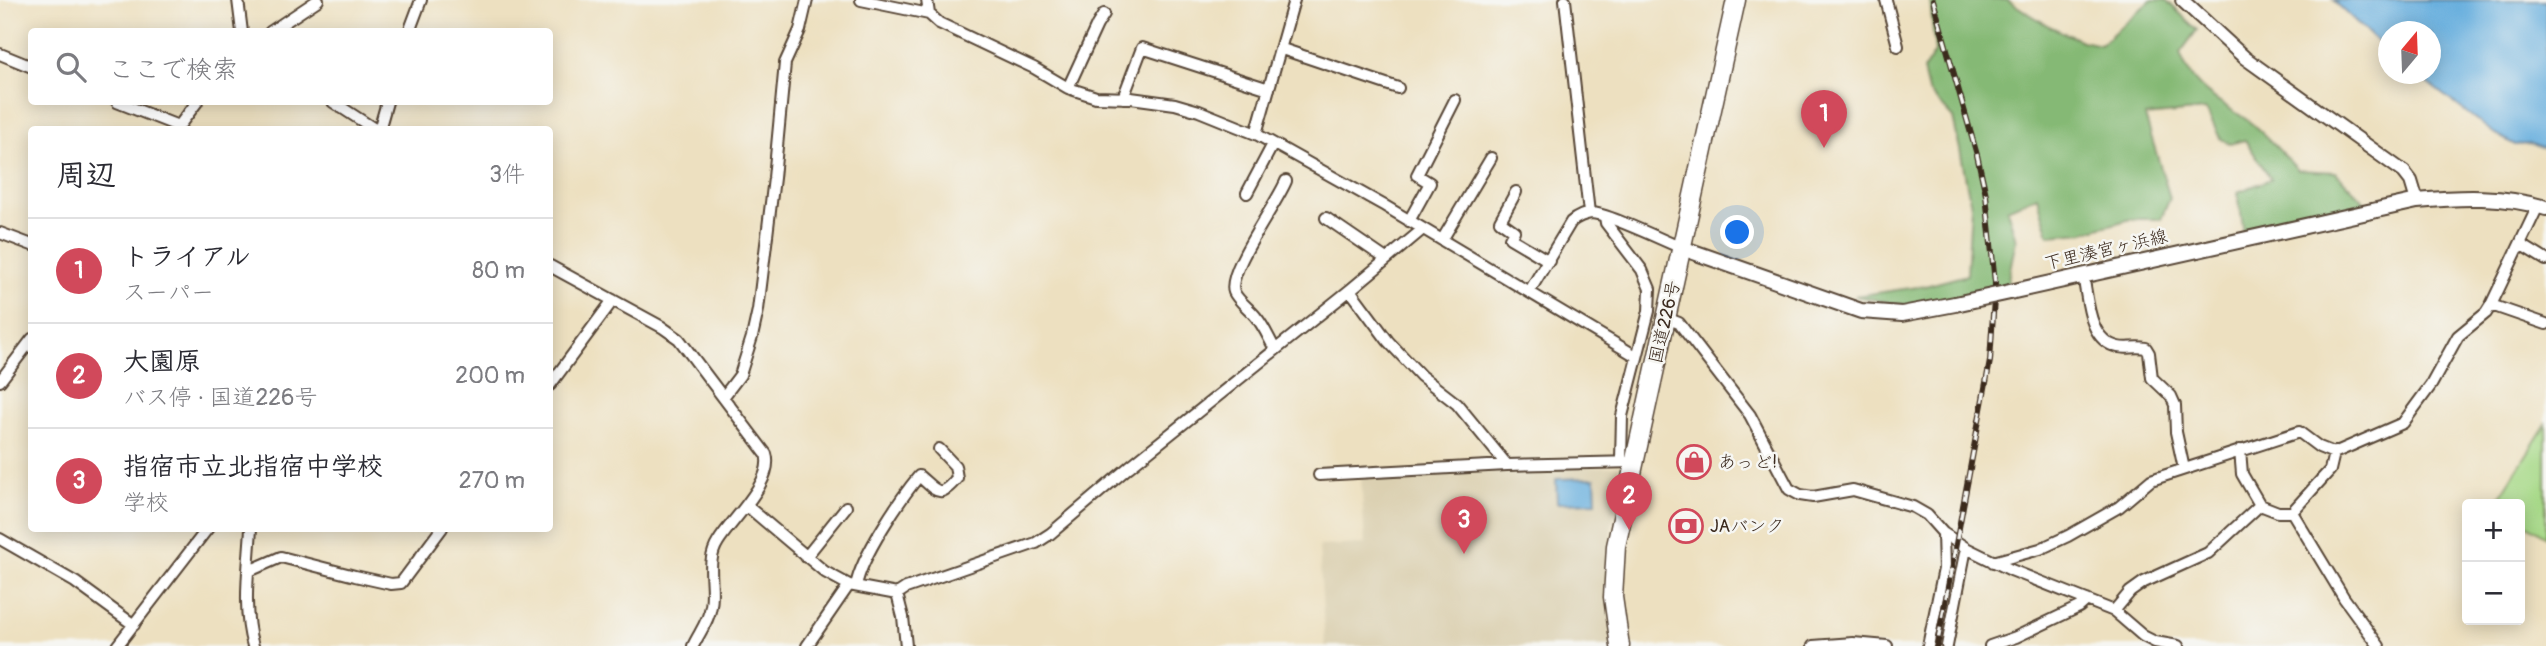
<!DOCTYPE html>
<html lang="ja">
<meta charset="utf-8">
<style>
:root{--surface:#fff;--page:#f7f7f7;--text:#2b2b33;--muted:#7c7c81;--line:#e1e1e2;--accent:#d1495b}
body{margin:0;font-family:Pangolin,"Klee One",sans-serif;background:var(--page);color:var(--text)}
.controls{position:absolute;right:21px;bottom:21px;display:grid;overflow:hidden;border-radius:7px;box-shadow:0 4px 18px #0003}
.controls button{width:63px;height:63px;display:grid;place-items:center;padding:0;border:0;border-bottom:2px solid var(--line);background:var(--surface);color:var(--text);font:35px sans-serif}
.compass{position:absolute;left:2378px;top:21px;width:63px;height:63px;border-radius:50%;background:var(--surface);box-shadow:0 4px 18px #0003;rotate:19deg}
.you{position:absolute;left:1738px;top:233px;width:24px;height:24px;margin:-18px;border:5px solid #fff;border-radius:50%;background:#1a73e8;box-shadow:0 0 0 10px #1a73e833}
.badge{display:grid;place-items:center;width:46px;height:46px;border-radius:50%;background:var(--accent);color:#fff;font-size:23px;font-weight:700}
.pin{position:absolute;translate:-50% -58px;filter:drop-shadow(0 2px 4px #0008)}
.pin::after{content:'';position:absolute;top:37px;width:24px;height:21px;background:inherit;clip-path:polygon(0 0,100% 0,50% 100%)}
.list{margin:0;padding:0;list-style:none}
h2{display:flex;justify-content:space-between;align-items:center;height:91px;margin:0;padding:0 28px;font-size:30px}
h2 small{font-size:23px;font-weight:400;color:var(--muted)}
.list li{display:grid;grid-template-columns:46px 1fr auto;gap:21px;align-items:center;box-sizing:border-box;height:105px;padding:0 28px;border-top:2px solid var(--line)}
.list b{display:block;font-size:26px;white-space:nowrap}
.list p{margin:0;font-size:23px;white-space:nowrap;color:var(--muted)}
.list em{font-size:23px;font-style:normal;color:var(--muted)}
.icon{flex:none;width:38px;height:38px;fill:none;stroke:currentColor;stroke-width:2;stroke-linecap:round;stroke-linejoin:round}
.map{position:relative;flex:none;width:2546px;height:646px;overflow:hidden}
.search{position:absolute;background:var(--surface);box-shadow:0 4px 18px #0003;left:28px;top:28px;width:525px;height:77px;display:flex;align-items:center;gap:18px;box-sizing:border-box;padding:0 24px;border-radius:7px;color:var(--muted);font-size:26px}
.panel{position:absolute;background:var(--surface);box-shadow:0 4px 18px #0003;left:28px;top:126px;width:525px;height:406px;border-radius:7px}
.map>svg:first-child{display:block}
.built{fill:#dbd0b1}
.green{fill:#a7d988;stroke:#718253;stroke-width:2}
.forest{fill:#85b974;stroke:#607249;stroke-width:2}
.water{fill:#67afde;stroke:#516c7e;stroke-width:2}
.lines{fill:none;stroke-linecap:round;stroke-linejoin:round}
.minor-casing{stroke:#564536;stroke-width:14}
.tertiary-casing{stroke:#564536;stroke-width:16}
.secondary-casing{stroke:#564536;stroke-width:18}
.trunk-casing{stroke:#564536;stroke-width:21}
.minor{stroke:#fff;stroke-width:10}
.tertiary{stroke:#fff;stroke-width:12}
.secondary{stroke:#fff;stroke-width:14}
.trunk{stroke:#fff;stroke-width:18}
.rail-casing{stroke:#3b2a1e;stroke-width:6}
.rail{stroke:#f6f6f2;stroke-width:3.5;stroke-dasharray:10;stroke-linecap:butt}
.secondary-bridge-casing{stroke:#564536;stroke-width:18;stroke-linecap:butt}
.secondary-bridge{stroke:#fff;stroke-width:14}
.labels{text-anchor:middle;dominant-baseline:central;stroke-width:5;stroke-linejoin:round;paint-order:stroke}
.street-label{font-size:18px;fill:#3b2a1e;stroke:#f6f6f2}
.poi-label{font-size:18px;fill:#3b2a1e;stroke:#f6f6f2;text-anchor:start}
</style>
<div class="map">
<svg width="2546" height="646" viewBox="0 0 2546 646">
<rect width="100%" height="100%" fill="#f6f6f2"/>
<filter id="ink" filterUnits="userSpaceOnUse"><feTurbulence type="fractalNoise" baseFrequency=".0143" numOctaves="2"/><feDisplacementMap in="SourceGraphic" scale="14" xChannelSelector="R" yChannelSelector="G"/><feConvolveMatrix kernelMatrix="1 2 1 2 8 2 1 2 1" color-interpolation-filters="sRGB"/></filter>
<filter id="wash" filterUnits="userSpaceOnUse"><feTurbulence type="fractalNoise" baseFrequency=".00686" numOctaves="4" result="noise"/><feDisplacementMap in="SourceGraphic" scale="28" xChannelSelector="R" yChannelSelector="G"/><feGaussianBlur stdDeviation="1.57" result="paint"/><feColorMatrix in="noise" values="0 0 0 0 0 0 0 0 0 0 0 0 0 0 0 0 0 1.4 0 .05"/><feComposite in="paint" operator="in"/></filter>
<g filter="url(#wash)">
<rect width="100%" height="100%" fill="#ede0c0"/>
<path class="built" d="M1620 466 1607 562 1613 646H1325L1319 546 1365 544 1361 475Z"/>
<path class="green" d="M2546 424V537L2520 520V504L2496 503Z"/>
<path class="forest" d="M1930 0H2007L2049 26 2082 41 2100 45 2151 0H2166L2197 30 2180 53C2192 90 2218 100 2247 120 2266 134 2282 154 2298 170L2335 172 2371 208 2244 235 2238 192 2271 179 2245 140 2230 144 2220 138 2206 110 2145 116 2170 198 2161 219H2131L2084 232 2049 235 2037 196 2007 209 2016 240 2005 294 1904 305 1855 296 1925 286 1967 275 1971 206 1961 154 1953 118 1928 91 1923 71 1935 52Z"/>
<path class="water" d="M2333 0H2546V149L2531 144 2515 145 2495 134 2416 74H2430V32H2388V52Z
M1595 478 1596 502 1557 503 1556 479Z"/>
</g>
<g filter="url(#ink)">
<g class="lines">
<g class="minor-casing">
<path id="minor" d="M238 0 242 32
M861 0 929 14 939 23 1034 68 1068 88 1096 97 1131 98 1175 104 1199 111 1256 134 1385 206 1636 356
M927 0 929 14
M1565 0 1589 213
M1886 0 1898 46
M270 32 318 0
M409 32 421 0
M1282 49 1398 88
M0 54 32 67
M1068 88 1097 25 1104 14
M1123 98 1142 48 1269 89
M117 102 178 126
M333 102 376 130
M176 130 197 102
M379 130 387 102
M1256 134 1294 0
M1516 192 1500 221 1514 231 1510 238 1549 261
M1247 193 1273 144
M1605 217 1606 223 1642 270 1650 289 1649 311 1622 416 1621 460
M1326 218 1386 259
M1409 221 1430 183 1417 175 1455 100
M0 233 32 245
M1442 240 1491 158
M2520 244 2546 260
M550 266 662 327 679 339 766 454C775 481 731 520 718 542 705 562 715 585 711 606 709 621 699 633 693 646
M2083 275C2088 298 2088 341 2118 347 2127 349 2136 346 2146 348L2149 353 2152 378 2171 396 2175 405 2176 432 2184 469
M1350 290 1388 341 1421 376 1457 404 1507 465
M1529 292 1571 222C1577 217 1583 214 1591 213 1607 213 1664 241 1682 248
M2491 305 2546 324
M1666 318 1679 323 1750 415 1789 489 1800 495 1813 497 1853 490 1913 507 1927 515 1943 533 1966 548 2011 570 2114 611 2143 636 2155 642 2178 646
M1275 349C1269 339 1264 326 1256 317 1250 309 1238 301 1234 292 1226 272 1277 204 1286 181
M0 381 32 339
M550 385 613 300
M724 396 740 375 752 337 758 310 774 178 785 63 800 30 807 0
M2240 450 2242 474 2260 505
M1319 475 1507 465 1634 462
M747 506 825 572 849 585 897 594 906 588 1036 543 1050 534 1129 467 1350 290 1423 229
M2292 512 2344 598 2379 646
M251 528C249 566 242 610 253 646
M0 539 75 582 134 625
M806 557 846 507
M1993 562 2040 549 2068 536 2119 507 2151 480 2299 432 2319 447 2334 453 2403 423 2431 385 2458 336 2486 313 2491 305 2538 206
M249 571 281 557 355 576 391 584 401 583 442 528
M856 586C861 557 900 499 919 476 937 491 939 500 957 478L955 466 939 449
M897 594 903 617 906 646
M2114 611 2130 592 2144 582 2208 553 2260 505 2278 512H2292L2330 470 2334 453
M117 646 208 528
M807 646 849 585
M1813 646 1853 643 1887 646
M1928 646 1944 569 1943 533
M1947 646 1966 548
M1990 646 2016 637 2079 607 2087 600"/>
</g>
<g class="tertiary-casing">
<path id="tertiary" d="M2182 0 2245 58 2404 172 2411 181 2417 201"/>
</g>
<g class="secondary-casing">
<path id="secondary" d="M1682 248 1861 311 1902 314 1955 304
M2010 292 2417 201C2460 197 2504 195 2546 208"/>
</g>
<g class="trunk-casing">
<path id="trunk" d="M1620 646 1613 597 1616 546 1736 0"/>
</g>
<use href="#minor" class="minor"/>
<use href="#tertiary" class="tertiary"/>
<use href="#secondary" class="secondary"/>
<use href="#trunk" class="trunk"/>
<g class="rail-casing">
<path id="rail" d="M1933 0 1977 155 1986 195 1995 283 1990 361 1937 646"/>
</g>
<use href="#rail" class="rail"/>
<g class="secondary-bridge-casing">
<path id="secondary-bridge" d="M1955 304 2010 292"/>
</g>
<use href="#secondary-bridge" class="secondary-bridge"/>
</g>
</g>
<defs>
<g id="shop-ring" transform="scale(1.75)"><circle r="9.5" fill="#f6f6f2" stroke="#d1495b" stroke-width="1.5"/><path d="M-5-2.5h2.3a2.7 3.5 0 0 1 5.4 0H5L5.5 6h-11ZM-1.5-2.5h3a1.5 2.3 0 0 0-3 0Z" fill="#d1495b"/></g>
<g id="bank-ring" transform="scale(1.75)"><circle r="9.5" fill="#f6f6f2" stroke="#d1495b" stroke-width="1.5"/><path d="M-6-4H6V4H-6ZM0-2.3a2.3 2.3 0 1 0 0 4.6a2.3 2.3 0 1 0 0-4.6Z" fill="#d1495b"/></g>
</defs>
<g fill-rule="evenodd">
<use href="#shop-ring" x="1694" y="462"/>
<use href="#bank-ring" x="1686" y="526"/>
</g>
<g class="labels">
<g class="street-label">
<text transform="translate(2106 250) rotate(-13)">下里湊宮ヶ浜線</text>
<text transform="translate(1665 322) rotate(-77)">国道226号</text>
</g>
<g class="poi-label">
<text x="1718" y="462">あっど!</text>
<text x="1710" y="526">JAバンク</text>
</g>
</g>
</svg>
<div class="controls">
<button>+</button>
<button>−</button>
</div>
<svg class="compass" viewBox="-18 -18 36 36"><path d="M0-13l5 13h-10z" fill="#e53935"/><path d="M0 13l5-13h-10z" fill="#7c7c81"/></svg>
<div class="you"></div>
<div class="pin badge" style="left:1824px;top:148px">1</div>
<div class="pin badge" style="left:1629px;top:530px">2</div>
<div class="pin badge" style="left:1464px;top:554px">3</div>
<div class="search"><svg class="icon" aria-label="search" viewBox="0 0 24 24"><circle cx="10" cy="10" r="6"/><path d="M15 15l6 6"/></svg>ここで検索</div>
<section class="panel">
<h2>周辺<small>3件</small></h2>
<ul class="list">
<li><span class="badge">1</span><div><b>トライアル</b><p>スーパー</p></div><em>80 m</em></li>
<li><span class="badge">2</span><div><b>大園原</b><p>バス停 · 国道226号</p></div><em>200 m</em></li>
<li><span class="badge">3</span><div><b>指宿市立北指宿中学校</b><p>学校</p></div><em>270 m</em></li>
</ul>
</section>
</div>
